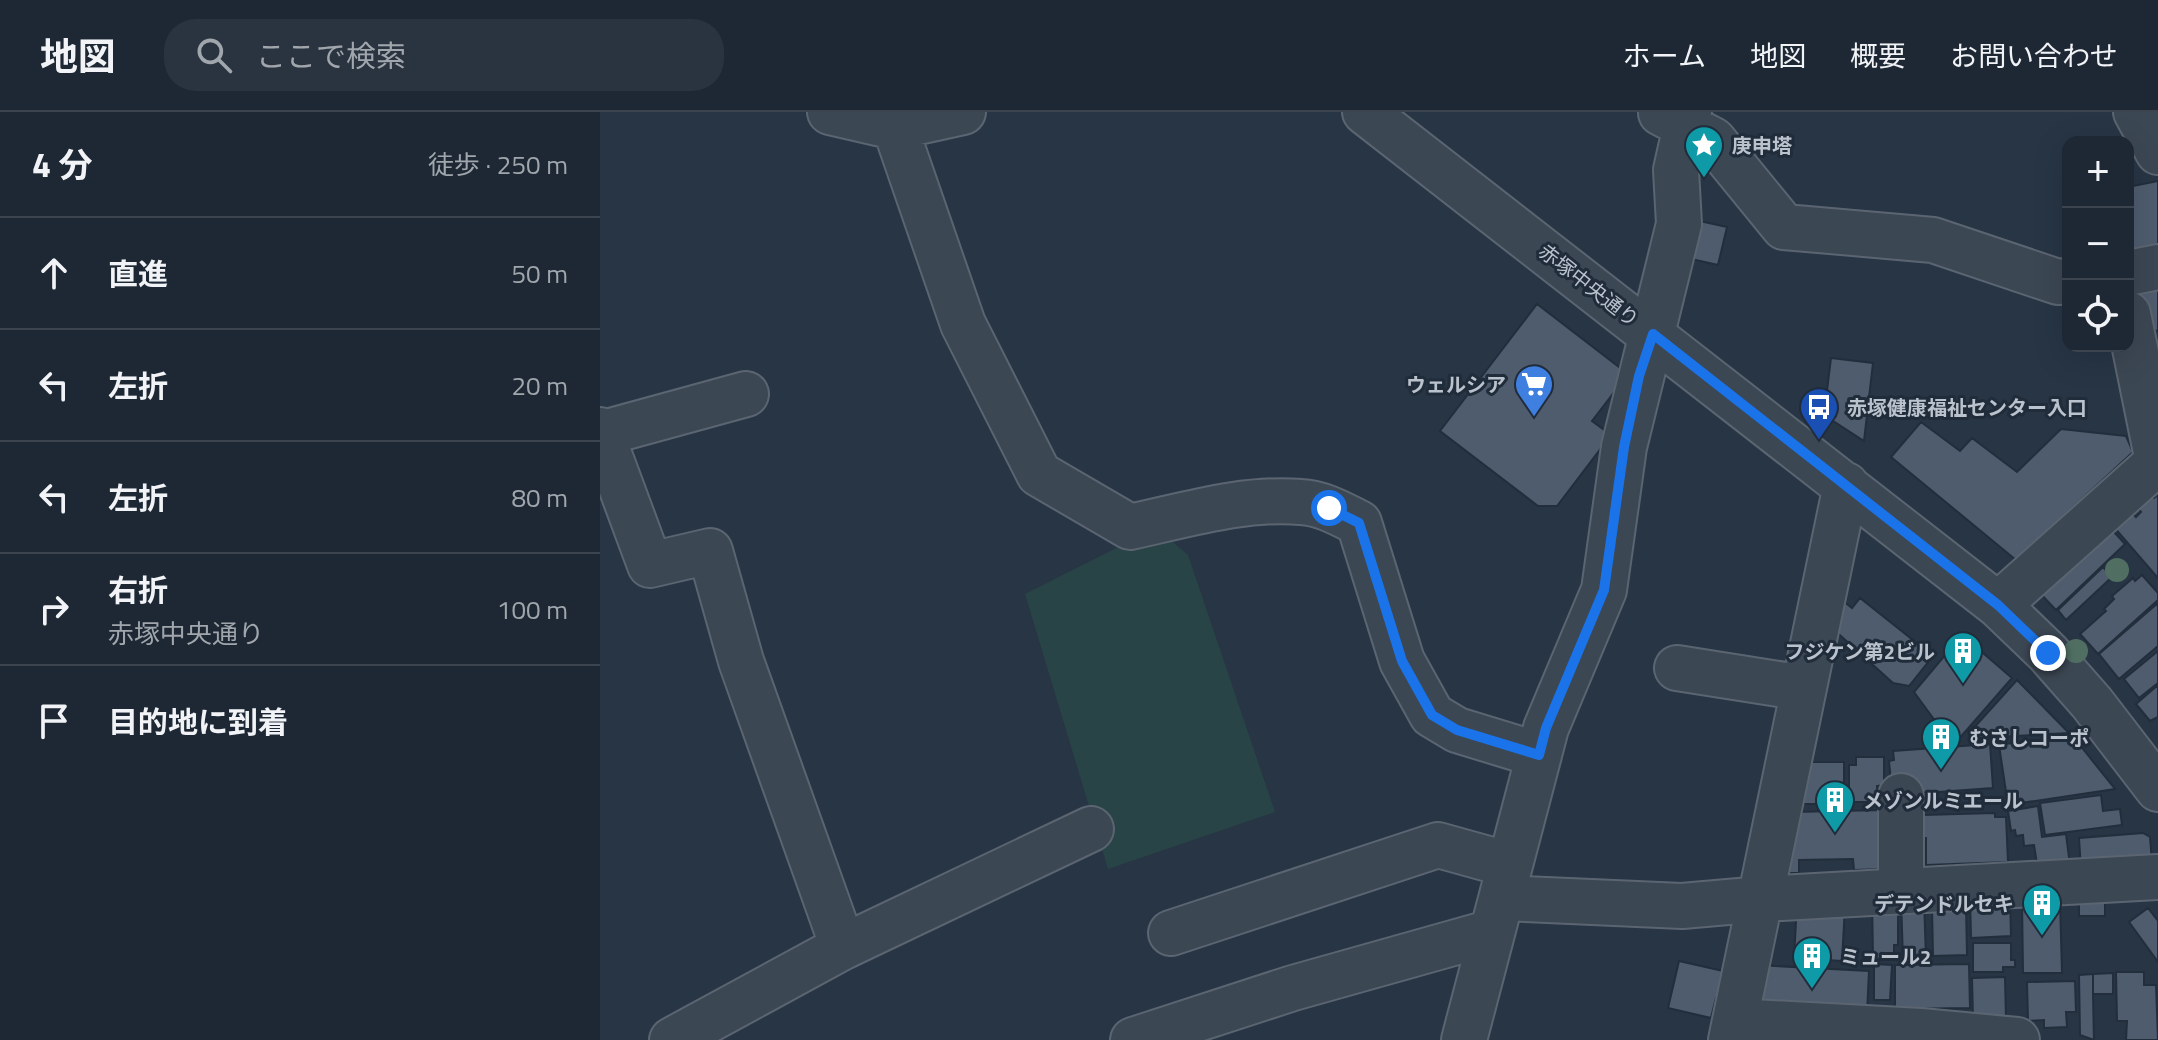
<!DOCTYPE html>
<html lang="ja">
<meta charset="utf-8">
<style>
:root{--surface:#1d2834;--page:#2a3440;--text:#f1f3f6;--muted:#a0a6ac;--line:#3b444f}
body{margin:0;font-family:"Titillium Web","Noto Sans JP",sans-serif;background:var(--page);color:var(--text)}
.controls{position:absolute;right:24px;top:24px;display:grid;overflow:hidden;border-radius:16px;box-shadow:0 8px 32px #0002}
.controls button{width:72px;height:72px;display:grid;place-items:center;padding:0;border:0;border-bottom:2px solid var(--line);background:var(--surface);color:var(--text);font:40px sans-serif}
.stop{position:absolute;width:24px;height:24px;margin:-18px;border:6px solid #1a73e8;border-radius:50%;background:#fff}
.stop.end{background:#1a73e8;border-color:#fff;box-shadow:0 2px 8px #0008}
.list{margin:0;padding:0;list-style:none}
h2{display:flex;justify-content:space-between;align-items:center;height:104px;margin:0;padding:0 32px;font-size:34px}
h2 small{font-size:26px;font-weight:400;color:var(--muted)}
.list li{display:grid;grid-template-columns:52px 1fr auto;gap:24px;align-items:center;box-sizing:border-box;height:112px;padding:0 32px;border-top:2px solid var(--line)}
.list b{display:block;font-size:30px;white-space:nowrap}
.list p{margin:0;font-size:26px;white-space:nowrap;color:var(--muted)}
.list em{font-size:26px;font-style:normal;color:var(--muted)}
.icon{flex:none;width:44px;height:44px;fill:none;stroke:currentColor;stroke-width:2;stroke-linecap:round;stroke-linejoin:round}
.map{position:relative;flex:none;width:1558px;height:928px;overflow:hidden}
header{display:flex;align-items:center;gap:48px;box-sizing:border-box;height:112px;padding:0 40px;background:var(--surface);border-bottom:2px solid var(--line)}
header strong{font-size:38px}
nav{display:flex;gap:44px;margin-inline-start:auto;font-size:28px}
.search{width:560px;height:72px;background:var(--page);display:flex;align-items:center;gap:20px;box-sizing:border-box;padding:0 28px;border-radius:32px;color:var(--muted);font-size:30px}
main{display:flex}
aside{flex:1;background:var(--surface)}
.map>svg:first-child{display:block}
.green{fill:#294446}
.building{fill:#4e5c6e;stroke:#222e3c;stroke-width:2}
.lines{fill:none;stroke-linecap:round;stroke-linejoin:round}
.minor-casing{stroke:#5b6571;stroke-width:48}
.minor{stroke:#3c4754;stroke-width:44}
.tree{fill:#506f62}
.route{stroke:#1a73e8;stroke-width:10}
.labels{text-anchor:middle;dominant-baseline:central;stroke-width:6;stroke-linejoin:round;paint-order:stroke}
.poi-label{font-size:20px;font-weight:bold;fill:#bac2cd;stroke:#202c3a;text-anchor:start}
.street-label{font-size:20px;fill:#bac2cd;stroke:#202c3a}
</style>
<header>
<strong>地図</strong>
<div class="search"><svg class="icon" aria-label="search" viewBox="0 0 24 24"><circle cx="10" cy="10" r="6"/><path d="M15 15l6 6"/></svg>ここで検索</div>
<nav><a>ホーム</a><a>地図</a><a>概要</a><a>お問い合わせ</a></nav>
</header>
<main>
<aside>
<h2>4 分<small>徒歩 · 250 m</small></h2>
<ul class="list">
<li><svg class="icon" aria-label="ahead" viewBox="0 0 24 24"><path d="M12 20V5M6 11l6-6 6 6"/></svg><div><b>直進</b></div><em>50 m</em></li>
<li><svg class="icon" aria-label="left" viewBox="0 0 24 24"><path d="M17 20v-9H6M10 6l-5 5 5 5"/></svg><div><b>左折</b></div><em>20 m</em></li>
<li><svg class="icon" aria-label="left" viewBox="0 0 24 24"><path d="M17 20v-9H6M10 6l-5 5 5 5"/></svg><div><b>左折</b></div><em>80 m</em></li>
<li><svg class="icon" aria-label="right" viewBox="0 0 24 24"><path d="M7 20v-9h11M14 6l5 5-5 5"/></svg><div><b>右折</b><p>赤塚中央通り</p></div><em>100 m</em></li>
<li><svg class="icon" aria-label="arrive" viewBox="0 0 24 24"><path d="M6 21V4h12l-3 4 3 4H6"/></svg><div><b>目的地に到着</b></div></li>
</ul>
</aside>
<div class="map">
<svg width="1558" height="928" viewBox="0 0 1558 928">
<rect width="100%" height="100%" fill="#273545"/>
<path class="green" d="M556 416 588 443 675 700 508 757 425 482Z"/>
<path class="building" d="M1558 69V138L1533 143 1528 120V75Z
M1095 108 1127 115 1118 153 1087 146Z
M1558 165V219L1536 215 1528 174Z
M937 192 1028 262 992 309 1011 323 957 394H938L840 319Z
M1231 246 1273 251 1264 329 1224 303Z
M1321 310 1360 339 1372 326 1417 360 1461 317 1526 324 1533 340 1416 448 1291 345Z
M1558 383V466L1513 414 1532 401 1536 405 1541 400 1538 396 1552 384 1554 386Z
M1504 409 1525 432 1456 498 1434 475Z
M1503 455 1512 465 1466 508 1458 498Z
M1542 463 1558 481V488L1498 542 1480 522 1506 499 1504 497 1514 487 1512 484 1533 466 1535 469Z
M1237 484 1252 496 1260 486 1333 544 1309 574 1293 571 1232 516Z
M1558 491V534L1519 567 1499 542Z
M1362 523 1412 566 1358 628 1333 606 1314 580Z
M1558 539V571L1539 586 1524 567Z
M1417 568 1469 621 1377 626 1371 619Z
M1558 573V605L1550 609 1536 592Z
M1466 623 1467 628 1475 627 1515 677 1408 693 1399 633 1432 628 1433 634 1439 633 1438 628Z
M1390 632 1393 676 1311 682 1291 670 1289 649 1294 648 1293 639Z
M1256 645H1284V673L1277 674 1278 690H1249V653H1256Z
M1211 650H1244V692H1197V656H1210Z
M1501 683 1503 699 1520 697 1522 713 1445 723 1440 691Z
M1438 694 1442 725 1466 722 1470 753 1438 758 1434 733 1424 734 1423 723 1416 724 1415 718 1411 719 1408 699Z
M1284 698 1285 757 1254 758 1253 747 1199 748V761H1180L1192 700Z
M1395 701V705H1406L1408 750 1326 753V726H1315V712H1323V703Z
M1543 721 1550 725 1552 751 1481 757 1479 726Z
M1410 782 1411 824 1371 826 1370 784Z
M1324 787 1326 846 1303 847 1301 788Z
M1505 787V804H1479V788Z
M1272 788H1298V833H1294V846L1273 847Z
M1460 788 1462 861H1423L1422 789Z
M1197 791 1245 794 1242 849 1194 846Z
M1366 793 1367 843 1333 844 1332 795Z
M1548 796 1558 809V850L1529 810Z
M1373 831H1411V848H1415V855H1403V860H1373Z
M1079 849 1132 861 1125 888 1116 886 1111 906 1068 896Z
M1274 852 1292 853 1290 888H1274Z
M1369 852 1370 896 1295 897V853Z
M1157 853 1269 859 1267 902 1155 896Z
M1516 860H1544V873H1556L1558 928H1526L1527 909H1517Z
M1513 861V882H1493V862Z
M1493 862V882L1494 928 1480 923 1479 863Z
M1405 865 1406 908H1373L1372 866Z
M1475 869 1476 900H1466L1467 915 1444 916V908L1428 909 1427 870Z"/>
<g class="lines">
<g class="minor-casing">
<path id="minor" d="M230 0 295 15 363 0
M765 0 1398 493 1448 541 1492 591 1558 677
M1536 0 1558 40
M1061 1 1113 28 1184 115 1333 128 1458 170 1468 169
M295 15 363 212 439 362 530 415C586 403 644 385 701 390 722 391 741 402 759 411L802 549 832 603 857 618 939 643
M1528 161 1558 155
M1528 202 1558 350
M0 318 50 453 110 439 141 549 243 835
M0 322 146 282
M1398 493 1558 350
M1077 556 1204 576
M1301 684V779
M902 786 1082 794 1162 787 1558 765
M571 821 838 733 910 753
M1135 909 1321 919 1417 928
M72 928 243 835 491 717
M533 928 693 876 892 820
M864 928 946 616 1004 478 1024 335 1079 112 1076 58 1089 0
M1131 928 1246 373"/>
</g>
<use href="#minor" class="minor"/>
</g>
<g class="tree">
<circle cx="1517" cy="458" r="12"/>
<circle cx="1476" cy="539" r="12"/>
</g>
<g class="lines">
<path class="route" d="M729 396 759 411 802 549 832 603 857 618 939 643 946 616 1004 478 1024 335 1039 264 1053 222 1398 493 1448 541"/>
</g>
<defs>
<g id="sight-pin" transform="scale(2)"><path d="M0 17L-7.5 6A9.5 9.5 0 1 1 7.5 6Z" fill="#0f9aa8" stroke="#202c3a"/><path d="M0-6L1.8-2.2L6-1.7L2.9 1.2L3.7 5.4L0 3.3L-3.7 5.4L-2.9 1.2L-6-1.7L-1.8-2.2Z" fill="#fff"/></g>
<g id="supermarket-pin" transform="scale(2)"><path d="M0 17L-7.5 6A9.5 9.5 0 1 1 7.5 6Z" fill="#3f7fe0" stroke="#202c3a"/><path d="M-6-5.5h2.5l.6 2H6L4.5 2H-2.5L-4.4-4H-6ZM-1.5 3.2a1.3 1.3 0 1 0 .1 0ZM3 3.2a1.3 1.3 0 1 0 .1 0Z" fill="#fff"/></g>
<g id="bus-pin" transform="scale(2)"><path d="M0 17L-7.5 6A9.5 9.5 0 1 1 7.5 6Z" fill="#1a4fb4" stroke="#202c3a"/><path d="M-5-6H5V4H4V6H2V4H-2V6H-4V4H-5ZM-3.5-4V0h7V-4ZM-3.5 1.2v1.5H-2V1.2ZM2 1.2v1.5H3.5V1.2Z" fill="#fff"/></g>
<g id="building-pin" transform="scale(2)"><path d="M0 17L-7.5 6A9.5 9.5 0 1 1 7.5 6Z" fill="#0f9aa8" stroke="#202c3a"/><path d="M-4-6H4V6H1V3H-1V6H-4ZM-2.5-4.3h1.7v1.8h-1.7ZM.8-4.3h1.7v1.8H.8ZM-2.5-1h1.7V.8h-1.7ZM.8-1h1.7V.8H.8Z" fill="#fff"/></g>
</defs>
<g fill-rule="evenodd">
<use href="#sight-pin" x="1104" y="33"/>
<use href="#supermarket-pin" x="934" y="272"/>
<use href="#bus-pin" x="1219" y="295"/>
<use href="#building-pin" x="1363" y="539"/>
<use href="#building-pin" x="1341" y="625"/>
<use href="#building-pin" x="1235" y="688"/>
<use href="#building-pin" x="1442" y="791"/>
<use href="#building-pin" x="1212" y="844"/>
</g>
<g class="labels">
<g class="poi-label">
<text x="1132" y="33">庚申塔</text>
<text x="906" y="272" text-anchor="end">ウェルシア</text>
<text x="1247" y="295">赤塚健康福祉センター入口</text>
<text x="1335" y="539" text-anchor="end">フジケン第2ビル</text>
<text x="1369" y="625">むさしコーポ</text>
<text x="1263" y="688">メゾンルミエール</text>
<text x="1414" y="791" text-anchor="end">デテンドルセキ</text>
<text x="1240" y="844">ミュール2</text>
</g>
<g class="street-label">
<text transform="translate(989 173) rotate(38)">赤塚中央通り</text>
</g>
</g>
</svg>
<div class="controls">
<button>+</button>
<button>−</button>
<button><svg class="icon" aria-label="locate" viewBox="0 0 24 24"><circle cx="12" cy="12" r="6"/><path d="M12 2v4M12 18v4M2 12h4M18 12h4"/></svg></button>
</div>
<div class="stop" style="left:729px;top:396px"></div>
<div class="stop end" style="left:1448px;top:541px"></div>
</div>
</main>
